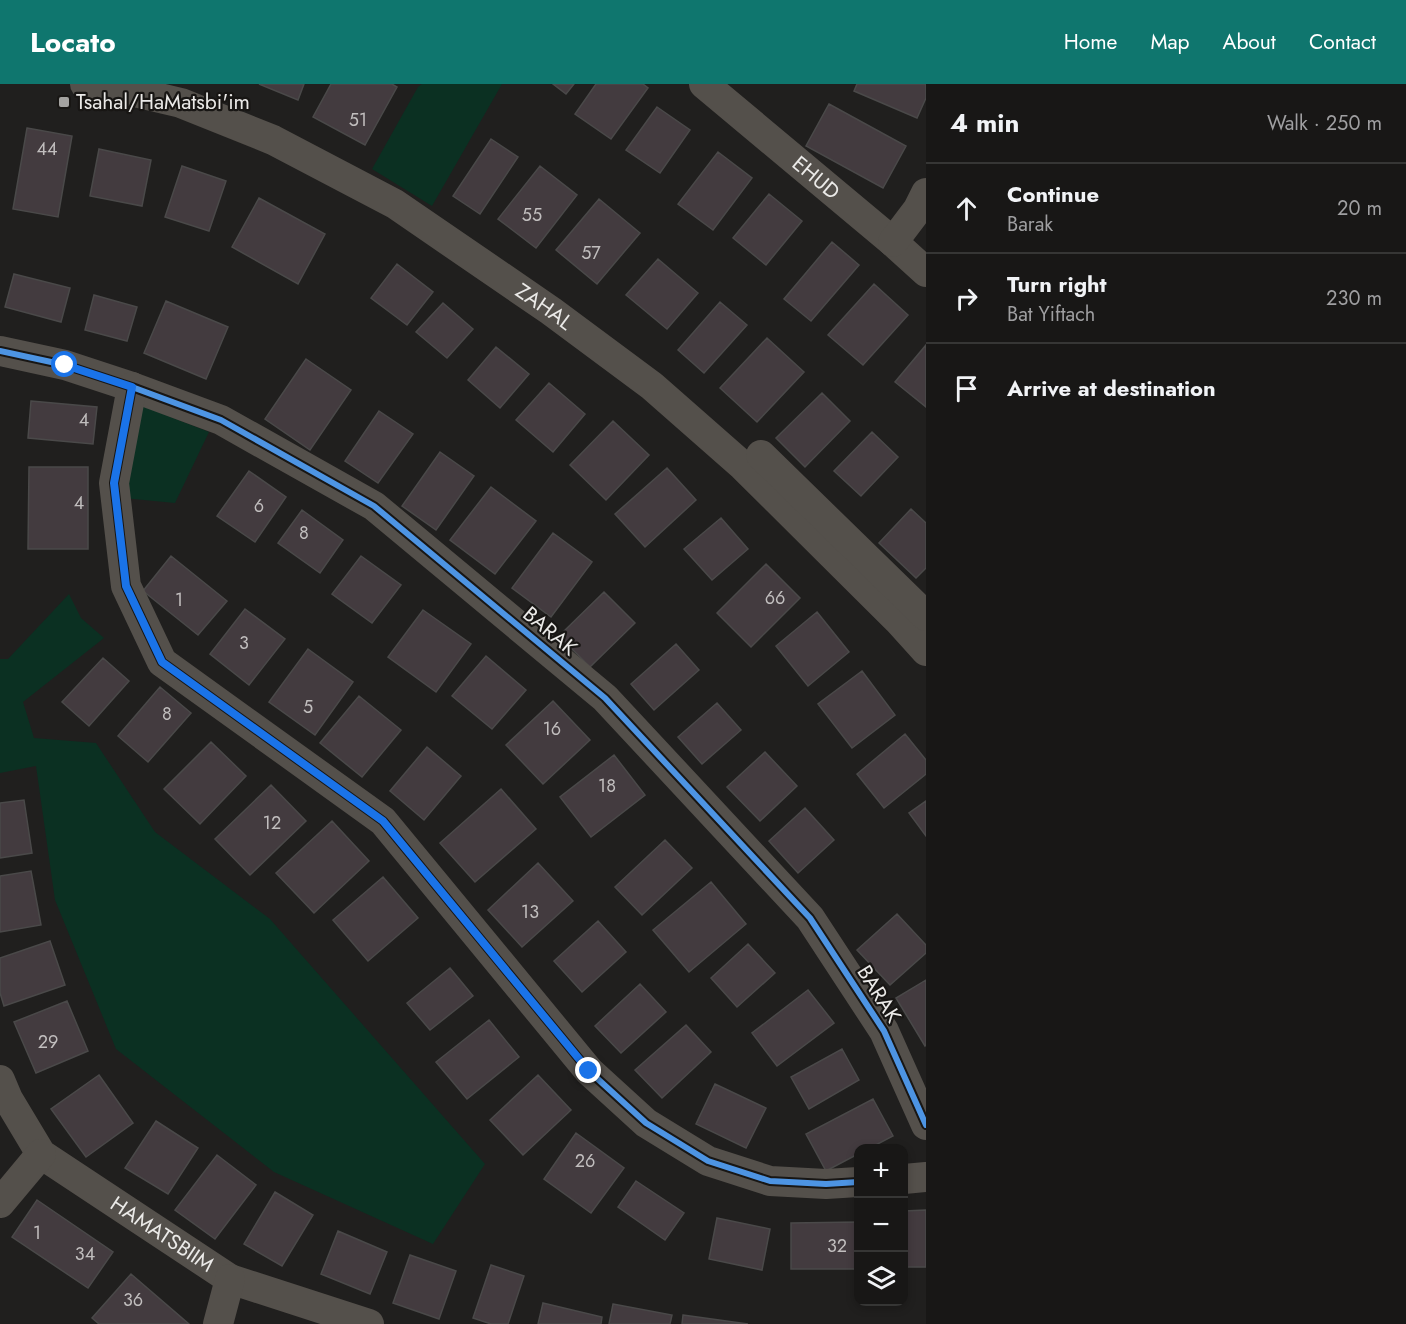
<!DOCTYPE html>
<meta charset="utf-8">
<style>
:root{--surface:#181716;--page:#252423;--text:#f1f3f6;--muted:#9f9fa1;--line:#363635;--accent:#0f766e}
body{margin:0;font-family:Jost,sans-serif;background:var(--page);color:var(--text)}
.controls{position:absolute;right:18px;bottom:18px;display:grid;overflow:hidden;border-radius:12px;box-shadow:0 3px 9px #0003}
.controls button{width:54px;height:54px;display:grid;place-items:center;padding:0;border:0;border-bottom:2px solid var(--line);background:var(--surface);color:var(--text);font:30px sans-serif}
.stop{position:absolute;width:18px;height:18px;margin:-14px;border:4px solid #1a73e8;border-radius:50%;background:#fff}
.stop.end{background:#1a73e8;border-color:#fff;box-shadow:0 2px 6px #0008}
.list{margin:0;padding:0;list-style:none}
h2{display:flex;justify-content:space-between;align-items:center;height:78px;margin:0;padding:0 24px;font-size:26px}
h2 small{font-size:20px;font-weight:400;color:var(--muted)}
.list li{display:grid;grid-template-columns:39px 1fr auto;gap:18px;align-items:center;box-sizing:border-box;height:90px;padding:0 24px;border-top:2px solid var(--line)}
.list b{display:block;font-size:22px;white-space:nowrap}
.list p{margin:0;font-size:20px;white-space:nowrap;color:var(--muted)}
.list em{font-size:20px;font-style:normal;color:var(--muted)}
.icon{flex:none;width:33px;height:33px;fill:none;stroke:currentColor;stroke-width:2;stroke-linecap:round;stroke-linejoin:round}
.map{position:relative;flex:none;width:926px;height:1240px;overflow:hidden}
header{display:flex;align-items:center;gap:36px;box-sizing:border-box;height:84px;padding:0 30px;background:var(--accent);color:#fff}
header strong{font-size:28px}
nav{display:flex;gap:33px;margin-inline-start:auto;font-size:21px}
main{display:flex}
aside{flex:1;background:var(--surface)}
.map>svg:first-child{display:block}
.green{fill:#0b3022}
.building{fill:#433b3f;stroke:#4a4949;stroke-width:1.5}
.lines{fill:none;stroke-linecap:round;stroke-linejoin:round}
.minor{stroke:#54504b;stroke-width:30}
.cycleway-casing{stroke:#181614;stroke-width:10}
.cycleway{stroke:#4d94e3;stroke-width:6}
.route{stroke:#1a73e8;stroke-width:8}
.poi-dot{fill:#a4a3a1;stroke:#181614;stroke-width:2}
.labels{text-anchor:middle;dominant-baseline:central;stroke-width:4.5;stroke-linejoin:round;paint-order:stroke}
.number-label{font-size:18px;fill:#c1bebe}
.poi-label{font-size:21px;fill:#ebeae8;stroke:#181614;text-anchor:start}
.street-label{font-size:21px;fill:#ebeae8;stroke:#181614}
</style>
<header>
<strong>Locato</strong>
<nav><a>Home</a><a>Map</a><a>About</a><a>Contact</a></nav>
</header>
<main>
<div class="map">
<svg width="926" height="1240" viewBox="0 0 926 1240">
<rect width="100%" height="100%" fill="#201f1e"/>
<path class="green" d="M422 0H502L432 122 372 85 418 3Z
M135 319 209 348 175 419 123 414Z
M69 510 81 534 104 554 23 618 34 654 96 659 155 748 270 835 485 1080 433 1160 274 1088 116 965 55 816 36 682 0 689V575H8Z"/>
<path class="building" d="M259 0H304L298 16Z
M331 0H392L397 3 365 61 313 33Z
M553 0H574L566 10Z
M596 0H643L648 4 611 55 575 30Z
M857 0H926V14L917 34 854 7Z
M829 20 906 62 883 104 806 62Z
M657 23 690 46 660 89 626 66Z
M27 44 72 52 58 133 13 125Z
M491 55 518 73 480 130 453 112Z
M99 65 151 76 142 122 90 112Z
M718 68 752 94 713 146 678 120Z
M182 82 226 97 209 147 165 133Z
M540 82 577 111 536 164 498 135Z
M769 110 802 137 766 181 733 154Z
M259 114 325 150 298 200 232 163Z
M599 115 640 149 597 200 556 166Z
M832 158 859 181 811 237 784 215Z
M658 175 698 209 667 245 626 211Z
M397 180 433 208 407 241 371 214Z
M14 190 70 204 61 238 5 223Z
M874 200 908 231 863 281 828 251Z
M94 211 137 223 127 257 85 246Z
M166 217 228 243 206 295 144 269Z
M720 218 747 241 704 289 678 266Z
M443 219 473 245 447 274 416 248Z
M767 254 804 288 757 338 720 304Z
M926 261V323L895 298Z
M496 263 529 290 500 324 468 296Z
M306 275 351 306 310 366 265 335Z
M549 299 585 330 553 368 516 336Z
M822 309 850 337 805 383 776 354Z
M31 317 97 323 93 360 28 354Z
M379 327 413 350 378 399 345 377Z
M613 337 649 371 606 416 570 381Z
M872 348 898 373 861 412 834 387Z
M440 368 474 392 436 446 402 422Z
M29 383H88V465H28Z
M667 384 696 416 645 463 615 430Z
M249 387 286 413 255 458 217 432Z
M491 403 536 437 495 490 450 456Z
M911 425 926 439V484L916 494 879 459Z
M302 426 343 456 320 489 278 459Z
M721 434 748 465 712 496 684 465Z
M553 449 592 478 551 533 512 504Z
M171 472 227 517 198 551 143 507Z
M361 472 401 501 372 539 332 510Z
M766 480 800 514 751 563 717 529Z
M604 508 635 539 590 583 559 552Z
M245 525 285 555 249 601 210 570Z
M423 526 471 560 436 608 388 573Z
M817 528 849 568 808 602 776 562Z
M676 560 699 586 654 626 631 600Z
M308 565 353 598 315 651 269 618Z
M486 572 526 606 492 645 452 612Z
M103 574 129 597 89 642 62 618Z
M862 587 895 631 852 664 818 620Z
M160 603 191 629 148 678 118 652Z
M359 612 401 646 362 693 320 659Z
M553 617 590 656 543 700 506 661Z
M717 619 741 646 702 680 678 653Z
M905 650 926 676V690L884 724 857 690Z
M211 658 246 692 200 740 164 705Z
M427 663 461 692 424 736 390 707Z
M765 668 797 702 760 737 727 703Z
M614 671 645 711 591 753 560 713Z
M271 701 306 737 250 791 215 755Z
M501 705 536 745 475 798 440 759Z
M24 716 32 769 0 774V719Z
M926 717V752L909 729Z
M805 724 834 756 798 789 769 757Z
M332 737 369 777 314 829 276 789Z
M665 756 692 784 642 831 615 803Z
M538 779 573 817 522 863 488 826Z
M31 787 41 841 0 848V792Z
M383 793 418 834 368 877 333 836Z
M711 798 746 840 689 888 653 846Z
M897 830 926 861V869L890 901 857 866Z
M598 837 626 868 582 908 554 877Z
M50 857 65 901 4 922 0 909V874Z
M748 860 775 889 737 923 711 894Z
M450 884 473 912 430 946 407 919Z
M926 896V961L925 962 896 914Z
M640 900 666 928 621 969 595 942Z
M808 906 834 939 777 982 752 949Z
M67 917 88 967 36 989 14 938Z
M489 936 519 973 467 1015 436 978Z
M686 941 711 968 662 1014 635 986Z
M842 965 859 996 809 1025 791 993Z
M99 991 133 1039 86 1073 51 1025Z
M538 991 571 1026 523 1071 490 1036Z
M715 1000 766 1024 746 1064 696 1040Z
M873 1015 893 1052 870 1064H858V1070L826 1087 806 1050Z
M156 1037 198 1064 168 1110 125 1084Z
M576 1049 624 1084 591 1129 544 1095Z
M217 1071 256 1101 215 1155 175 1126Z
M636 1097 684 1129 665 1156 618 1123Z
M275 1108 313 1131 282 1182 244 1160Z
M37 1116 113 1168 88 1204 12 1153Z
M926 1126V1183H904V1127Z
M717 1134 770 1145 762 1186 709 1175Z
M858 1138V1185H791V1139Z
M338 1147 387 1168 370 1210 321 1190Z
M410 1171 456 1187 439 1235 393 1219Z
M491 1181 524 1192 508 1240H491L473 1234Z
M131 1190 189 1240H99L92 1234Z
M543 1219 602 1233 601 1240H538Z
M613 1220 672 1231 670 1240H609Z
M683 1231 748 1240H682Z"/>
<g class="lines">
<g class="minor">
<path id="s1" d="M85 0 117 4 181 19 273 56 395 120 551 227 652 302 743 382 898 536 926 567"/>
<path id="s2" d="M704 0 893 158 926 188"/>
<path d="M893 158 918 125 926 109"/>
<path d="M0 267 65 281 132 303 221 336 374 422 605 614 810 834 884 947 926 1041"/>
<path d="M132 303 114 399 126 502 162 578 383 737 589 987 646 1039 708 1077 770 1097 826 1100 858 1098"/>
<path d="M761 371 926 532"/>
<path id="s3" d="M0 996 8 1015 41 1070 230 1195 369 1240"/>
<path d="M904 1095 926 1093"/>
<path d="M0 1119 41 1070"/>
<path d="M218 1240 230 1195"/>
</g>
<g class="cycleway-casing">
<path id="cycleway" d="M0 267 65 281 132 303 221 336 374 422 605 614 810 834 884 947 926 1041
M132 303 114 399 126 502 162 578 383 737 589 987 646 1039 708 1077 770 1097 826 1100 858 1098"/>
</g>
<use href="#cycleway" class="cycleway"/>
</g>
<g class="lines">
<path class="route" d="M65 281 132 303 114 399 126 502 162 578 383 737 589 987"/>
</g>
<rect class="poi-dot" x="58" y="12" width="12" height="12" rx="3"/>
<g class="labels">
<g class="number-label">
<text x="358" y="36">51</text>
<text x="47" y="65">44</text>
<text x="532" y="131">55</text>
<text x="591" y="169">57</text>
<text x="84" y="336">4</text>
<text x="79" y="419">4</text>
<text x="259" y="422">6</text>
<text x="304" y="449">8</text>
<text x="775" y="514">66</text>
<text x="179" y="516">1</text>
<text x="244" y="559">3</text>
<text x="308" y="623">5</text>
<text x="167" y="630">8</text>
<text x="552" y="645">16</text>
<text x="607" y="702">18</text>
<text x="272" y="739">12</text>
<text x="530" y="828">13</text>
<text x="48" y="958">29</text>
<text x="585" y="1077">26</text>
<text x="37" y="1149">1</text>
<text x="837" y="1162">32</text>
<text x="85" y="1170">34</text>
<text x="133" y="1216">36</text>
</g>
<g class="poi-label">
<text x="76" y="18">Tsahal/HaMatsbi'im</text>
</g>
<g class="street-label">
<text stroke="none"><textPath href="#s2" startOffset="146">EHUD</textPath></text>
<text stroke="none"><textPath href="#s1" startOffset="516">ZAHAL</textPath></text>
<text transform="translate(550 547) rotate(40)">BARAK</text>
<text transform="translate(879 910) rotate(58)">BARAK</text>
<text stroke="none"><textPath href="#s3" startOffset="230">HAMATSBIIM</textPath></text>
</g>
</g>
</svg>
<div class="controls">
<button>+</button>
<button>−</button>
<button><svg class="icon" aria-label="layers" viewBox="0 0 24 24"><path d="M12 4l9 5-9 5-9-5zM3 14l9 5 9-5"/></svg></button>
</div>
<div class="stop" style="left:65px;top:281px"></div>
<div class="stop end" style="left:589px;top:987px"></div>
</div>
<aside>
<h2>4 min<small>Walk · 250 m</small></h2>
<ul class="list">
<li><svg class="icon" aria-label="ahead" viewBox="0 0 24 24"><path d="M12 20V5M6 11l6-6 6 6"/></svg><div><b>Continue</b><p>Barak</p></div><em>20 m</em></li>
<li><svg class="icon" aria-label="right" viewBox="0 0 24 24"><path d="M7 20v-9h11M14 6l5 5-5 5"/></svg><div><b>Turn right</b><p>Bat Yiftach</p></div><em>230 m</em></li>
<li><svg class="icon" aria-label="arrive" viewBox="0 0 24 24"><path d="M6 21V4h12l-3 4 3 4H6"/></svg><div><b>Arrive at destination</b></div></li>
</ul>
</aside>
</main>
